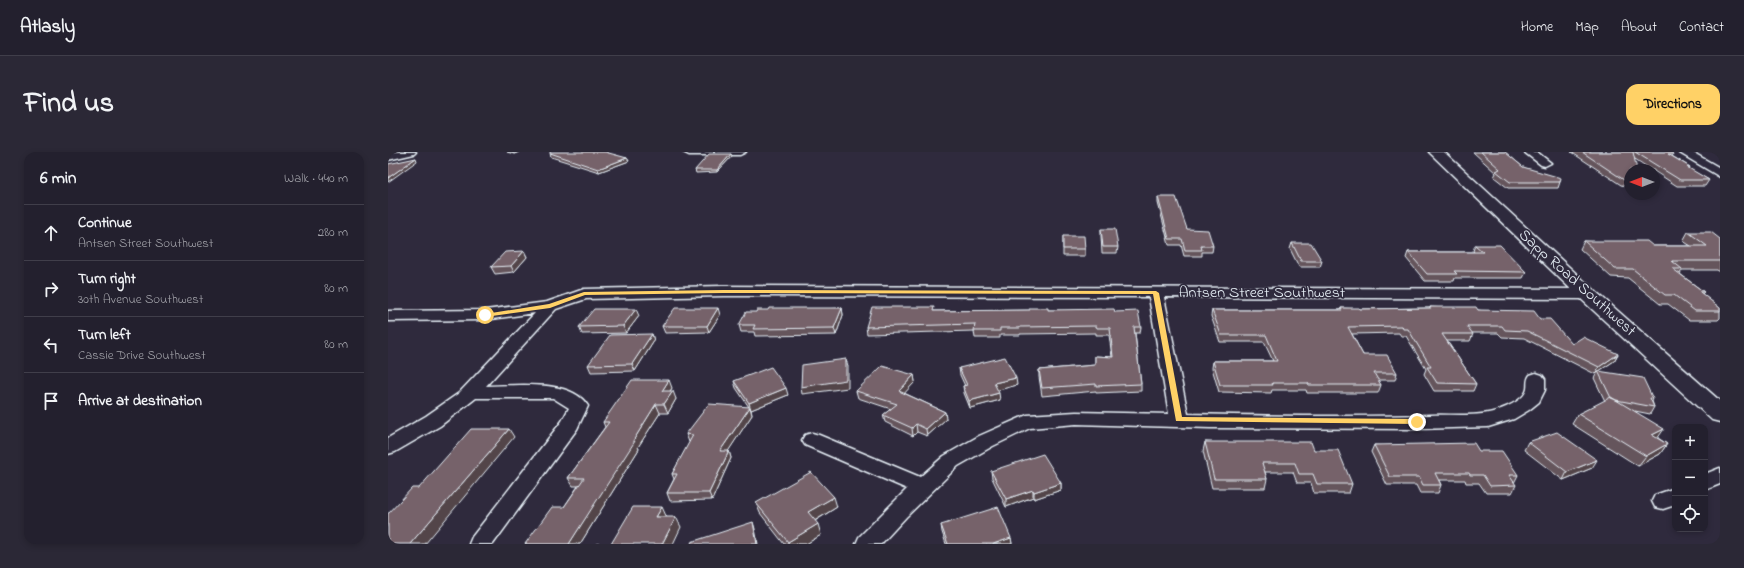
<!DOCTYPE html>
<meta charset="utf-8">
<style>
:root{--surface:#23202e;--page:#2b2836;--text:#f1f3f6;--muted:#a3a3aa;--line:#403e4a;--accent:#ffd166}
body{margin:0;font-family:"Indie Flower",sans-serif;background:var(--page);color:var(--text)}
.controls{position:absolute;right:12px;bottom:12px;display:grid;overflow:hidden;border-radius:8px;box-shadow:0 2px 6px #0003}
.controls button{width:36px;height:36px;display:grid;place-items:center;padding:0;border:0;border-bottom:1px solid var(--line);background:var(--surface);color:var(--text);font:20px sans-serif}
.compass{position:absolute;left:1236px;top:12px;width:36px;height:36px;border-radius:50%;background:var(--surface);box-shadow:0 2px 6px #0003;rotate:270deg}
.stop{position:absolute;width:12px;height:12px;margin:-9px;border:3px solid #ffd166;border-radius:50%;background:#fff}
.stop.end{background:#ffd166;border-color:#fff;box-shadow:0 1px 4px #0008}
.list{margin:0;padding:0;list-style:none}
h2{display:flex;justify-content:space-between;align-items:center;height:52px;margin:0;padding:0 16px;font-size:17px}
h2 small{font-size:13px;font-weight:400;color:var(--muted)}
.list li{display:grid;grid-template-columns:26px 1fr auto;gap:12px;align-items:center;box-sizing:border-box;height:56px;padding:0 16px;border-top:1px solid var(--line)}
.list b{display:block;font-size:15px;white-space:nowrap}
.list p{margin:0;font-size:13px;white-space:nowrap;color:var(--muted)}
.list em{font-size:13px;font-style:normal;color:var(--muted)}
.icon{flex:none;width:22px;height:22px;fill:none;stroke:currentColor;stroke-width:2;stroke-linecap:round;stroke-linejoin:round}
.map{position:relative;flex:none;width:1332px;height:392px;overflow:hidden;border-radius:12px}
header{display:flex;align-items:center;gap:24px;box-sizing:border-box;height:56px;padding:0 20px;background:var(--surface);border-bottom:1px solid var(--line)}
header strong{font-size:19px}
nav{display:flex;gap:22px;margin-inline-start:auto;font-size:14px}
.intro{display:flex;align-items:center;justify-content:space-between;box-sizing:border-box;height:96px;padding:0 24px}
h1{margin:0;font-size:28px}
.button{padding:10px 18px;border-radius:12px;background:var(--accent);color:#111;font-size:14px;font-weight:700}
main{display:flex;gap:24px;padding:0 24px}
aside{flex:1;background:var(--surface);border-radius:12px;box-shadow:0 2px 6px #0003}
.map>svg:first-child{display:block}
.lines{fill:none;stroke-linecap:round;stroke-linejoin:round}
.minor-casing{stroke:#e8f1f8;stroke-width:3}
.tertiary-casing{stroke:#e8f1f8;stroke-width:3}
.minor{fill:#2f2a3d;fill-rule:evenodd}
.tertiary{fill:#2f2a3d;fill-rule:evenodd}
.wall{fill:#65545b;stroke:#e8f1f8}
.shaded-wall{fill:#53454a;stroke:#e8f1f8}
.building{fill:#76626a;stroke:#e8f1f8}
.route{fill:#ffd166}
.labels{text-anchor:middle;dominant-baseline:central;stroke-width:3.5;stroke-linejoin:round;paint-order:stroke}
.street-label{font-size:16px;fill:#e8f1f8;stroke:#2f2a3d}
</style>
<header>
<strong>Atlasly</strong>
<nav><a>Home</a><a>Map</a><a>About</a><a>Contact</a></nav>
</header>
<div class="intro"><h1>Find us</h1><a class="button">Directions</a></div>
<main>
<aside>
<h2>6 min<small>Walk · 440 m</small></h2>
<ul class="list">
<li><svg class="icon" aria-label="ahead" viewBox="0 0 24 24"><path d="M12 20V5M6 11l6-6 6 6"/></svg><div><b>Continue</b><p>Antsen Street Southwest</p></div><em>280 m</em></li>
<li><svg class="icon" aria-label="right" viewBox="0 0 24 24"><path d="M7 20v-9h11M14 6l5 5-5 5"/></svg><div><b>Turn right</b><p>30th Avenue Southwest</p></div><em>80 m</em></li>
<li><svg class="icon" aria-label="left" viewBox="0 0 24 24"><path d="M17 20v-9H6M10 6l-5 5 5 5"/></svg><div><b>Turn left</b><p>Cassie Drive Southwest</p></div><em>80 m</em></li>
<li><svg class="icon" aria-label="arrive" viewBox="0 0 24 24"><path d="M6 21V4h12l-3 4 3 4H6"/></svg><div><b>Arrive at destination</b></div></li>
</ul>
</aside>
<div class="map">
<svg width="1332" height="392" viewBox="0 0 1332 392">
<rect width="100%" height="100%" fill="#2f2a3d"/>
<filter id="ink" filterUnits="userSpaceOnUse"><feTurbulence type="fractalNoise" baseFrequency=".025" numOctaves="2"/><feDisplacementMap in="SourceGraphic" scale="8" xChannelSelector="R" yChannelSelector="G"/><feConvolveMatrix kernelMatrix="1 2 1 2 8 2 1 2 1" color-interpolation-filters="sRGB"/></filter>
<g filter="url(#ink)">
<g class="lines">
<g class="minor-casing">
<path id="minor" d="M7 0H28L26 2 0 8V2Z
M295 0H358L352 3H301Z
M1136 0H1149L1163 11 1157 14 1153 13Z
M1290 0H1304L1332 16V25Z
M335 134 1199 137 1204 139 1207 142 1204 145 1199 147 776 145 800 262C881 264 962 265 1043 263 1065 262 1093 266 1113 257 1121 254 1137 247 1139 237 1140 232 1138 228 1142 223L1148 221 1154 223 1157 227V238L1151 250 1141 258 1126 267 1100 275 1029 277 822 276 688 272 642 276 605 294 570 314 518 365 493 392H468L471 385 519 337 417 293 414 288 417 283 424 281 431 283 532 325 556 304 591 284 639 263 688 260 781 262 761 145 335 144 198 147 168 157 98 234C127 234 183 226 200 254L189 277 105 392H81L84 385 174 269 181 256 165 246H88L52 274 7 300 0 302V286L38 264 71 241 147 161 97 168 0 169V159L97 158 159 150 196 137Z
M1332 316V332L1317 338V322Z
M1287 336V353L1275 357 1267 355 1264 349 1267 343Z"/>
</g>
<g class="tertiary-casing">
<path id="tertiary" d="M1041 0H1056L1206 138 1332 249V270L1324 268 1192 146Z"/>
</g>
<use href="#minor" class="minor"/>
<use href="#tertiary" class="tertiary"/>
</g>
<path class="wall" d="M119 0H131L126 2Z
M1085 0H1117L1135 15 1172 30 1170 36H1120L1106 25 1108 21Z
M1183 0H1283L1285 2 1284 4 1302 15 1301 17 1321 28 1317 34H1289L1266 19V18H1264L1247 7 1242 18V35L1233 33Z
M162 1 239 6 241 9 211 20 163 5Z
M343 2 344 4 329 20 308 21 307 18Z
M770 45 799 77 825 94 824 100H814V104H796L793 93H781L770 51Z
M713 77 730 95 729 101H714L713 84Z
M1300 80 1332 87V120L1329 118H1294L1292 122 1316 140 1314 142 1332 156V166L1330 168H1301L1280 152H1272L1240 126 1223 125 1192 97 1196 89 1265 94H1303L1295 89Z
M675 84 697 97V104H675Z
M904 91 934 109 932 115H911L902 97Z
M1087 93 1138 120 1135 126H1067L1066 129H1037L1018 106 1020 100H1086L1085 99Z
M136 99 139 105 126 120 107 122 103 115Z
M1042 155 1090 158 1152 167 1184 192 1230 202 1226 209 1211 219 1265 247 1264 249 1266 255 1262 262 1247 259 1270 286 1279 292 1272 302 1250 314 1184 272 1190 262 1217 249 1206 226 1210 220 1207 222 1136 186 1114 185 1110 181H1084L1085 182 1082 189H1059L1088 232 1085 239H1046L1036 222 1038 217 1018 184H1013L1011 181 964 182 975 203 1009 221 1007 228H990L993 233 990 241H919L918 238H884L883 241 831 240 824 216 825 209H885L876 190H832L823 164 824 158H952L953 156 972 157 1042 156Z
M454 156 455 163 448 183 367 184 366 180H353L351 173 368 160Z
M660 158 727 160 753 175 752 181H747L753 232V239L708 241V239L654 244 651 225V218L707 213V204L724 205 721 183H708V181L632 182V183H612V186H587L586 179 479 182 478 175 546 159Z
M332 163 321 180 277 181 274 174Z
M251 164 238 181 194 182 191 175Z
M264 182 266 189 247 219 203 220 200 213Z
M571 216 629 233 609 238 612 248 582 256 576 241 575 234H577L572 223Z
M526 223 527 230 516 241 557 260 558 267 539 284 529 280 525 284 497 270 495 263 503 257 470 246 468 239Z
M346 229 400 243 363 258V257L364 263 340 299H341L343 306 324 348 282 349 279 341 286 327 284 322 302 290H301L298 282 361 255 348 236Z
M284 236 282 239 288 247 280 261H272L250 295 251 297 192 392H137L176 355 190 334H185L180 326 217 275 215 270Z
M817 290 926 298 964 332 961 341H926L923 331H909L905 320H877L879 327 877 336H824L815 299Z
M1140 290 1204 316 1175 328 1136 298Z
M986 293 1091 299 1130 323 1126 331 1128 333 1124 341H1098L1091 331H1078L1077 328H1051L1053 333 1050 341H1032L1028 333H999L983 300Z
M603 319 673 331V338L646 347 645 345 618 355 604 326Z
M368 351 449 355 427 369 433 383 418 392H396L372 361Z
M553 373 623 386 624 392H558L554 380Z"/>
<path class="shaded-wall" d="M125 0H131L126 2Z
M343 2 344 4 329 20V18Z
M28 6 29 9 0 30V26Z
M239 6 241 9 211 20 210 17Z
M136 99 139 105 126 120 123 114Z
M330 156 332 163 321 180 319 174Z
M454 156 455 163 448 183 446 176Z
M248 157 251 164 238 181 235 174Z
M264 182 266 189 247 219 244 212Z
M1230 202 1226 209 1211 219H1210L1207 222 1211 215Z
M458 207 460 214V236L414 242 413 235Z
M526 223 527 230 512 246 511 239Z
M628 226 629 233 607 239 606 231Z
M281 228 284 236 277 247 274 239Z
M398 236 400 243 363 258 361 251Z
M285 239 288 247 280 261 276 252Z
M611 241 612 248 582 256 581 249Z
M268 252 272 261 250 295 251 297 192 392H181Z
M362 255 364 263 335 307 332 299Z
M557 260 558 267 539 284 538 277Z
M528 272 529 280 525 284 524 276Z
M121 277 126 285 37 392H22Z
M1276 277 1269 287 1264 283Z
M1279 292 1272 302 1250 314 1258 304Z
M341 299 343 306 324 348 321 341Z
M1209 308 1204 316 1175 328 1179 320Z
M673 331V338L646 347V340Z
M645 338V345L618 355V347Z
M446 345 449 355 423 371 420 360Z
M274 355 279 366 268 365Z
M288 365 293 375 285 392H274Z
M365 370 367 377 370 392H369Z
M430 372 433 383 418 392H400V390Z
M623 386 624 392H605Z"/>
<path class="building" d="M162 0H217L239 6 210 17 162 1Z
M1093 0H1117L1135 15 1173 26 1172 30H1122L1108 19 1112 17Z
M1194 0H1245L1249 18H1242V29L1236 28Z
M1247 0H1283L1285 2H1280L1302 15H1299L1321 28H1292Z
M321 2H343L329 18H307Z
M28 6 0 26V12Z
M770 45H788L799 77 820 78 825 94H813L814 98H797L794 87H781Z
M713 77H727L730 95H715Z
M1300 80H1323L1332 87V109H1284L1294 117H1285L1316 140H1312L1332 156V159H1307L1286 143H1277L1245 117H1227L1196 89H1259L1265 94H1319Z
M675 84H696L697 97H675Z
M904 91H923L934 109H913Z
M1087 93H1112L1138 120 1066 119 1069 122H1039L1020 100H1095Z
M136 99 123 114 103 115 117 100Z
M484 155H546L545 159 642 158V156H660V158L726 157 727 160 750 159 753 175H746L753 232 708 234V232L654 236 651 218 707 213V204L725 205 722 176H709L708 174 632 175V176H612V179H586L587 172 478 175Z
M1042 155H1088L1090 158 1146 159 1152 167H1162L1184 192 1195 185 1230 202 1211 215 1139 179 1117 178 1114 174H1079L1085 182H1054L1088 232 1049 231 1039 215H1043L1020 177H1015L1014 174 960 175 975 203H999L1009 221H986L993 233H921L920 231H884L885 233H832L825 209H889L878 183H833L824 158H954L953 156H971L972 157 1043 156Z
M287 156H330L319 174H274Z
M381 156H454L446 176 365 177 367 173H351L358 160H368L369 158H380Z
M206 157H248L235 174 191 175Z
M264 182 244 212 200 213 222 183Z
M617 205 628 226 606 231 611 241 581 249 575 234 579 233 571 216Z
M458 207V228L413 235 414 213Z
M494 214 526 223 511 239 557 260 538 277 528 272 524 276 495 263 509 252 468 239Z
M383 215 398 236 361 251 346 229Z
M1210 219 1255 226 1265 247 1262 246 1266 255 1228 248 1223 246Z
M244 228H281L274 239H285L276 252H268L245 289H247L181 392H137L164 355H176L196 326H180L221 270H215Z
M1223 245 1276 277 1264 283 1279 292 1258 304 1190 262Z
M321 252 362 255 332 299H341L321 341H279L289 322H284L305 283 298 282Z
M83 277H121L22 392H0V361H1L24 336H31Z
M1169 280 1209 308 1179 320 1140 290Z
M817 290H923L926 298H950L964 332H929L925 322H911L907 311H874L879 327H826Z
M1086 291 1091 299H1114L1130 323H1121L1128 333 1102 334 1095 323H1082L1081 321H1047L1053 333H1035L1031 325H1002L986 293Z
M655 302 673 331 646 340 645 338 618 347 603 319Z
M423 320 446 345 420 360 430 372 400 390 368 351Z
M245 355H274L268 365H288L274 392H208H223Z
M610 355 623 386 605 392H560L553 373Z
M365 370 369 392H304L303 390Z"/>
</g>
<path class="route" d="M335 138 768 139 771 141 794 265 1029 267 1033 270 1029 272 788 269 765 142 335 141 197 143 162 156 97 165 94 163 97 162 161 152 196 140Z"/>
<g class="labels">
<g class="street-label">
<text transform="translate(1189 131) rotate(42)">Sapp Road Southwest</text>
<text x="874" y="141">Antsen Street Southwest</text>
</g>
</g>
</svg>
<div class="controls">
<button>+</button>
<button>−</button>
<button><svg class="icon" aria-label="locate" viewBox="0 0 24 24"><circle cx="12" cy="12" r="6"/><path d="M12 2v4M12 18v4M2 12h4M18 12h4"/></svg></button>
</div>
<svg class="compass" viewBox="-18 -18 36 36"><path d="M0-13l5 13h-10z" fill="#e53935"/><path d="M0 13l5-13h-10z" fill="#a3a3aa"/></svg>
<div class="stop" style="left:97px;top:163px"></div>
<div class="stop end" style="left:1029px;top:270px"></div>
</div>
</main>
